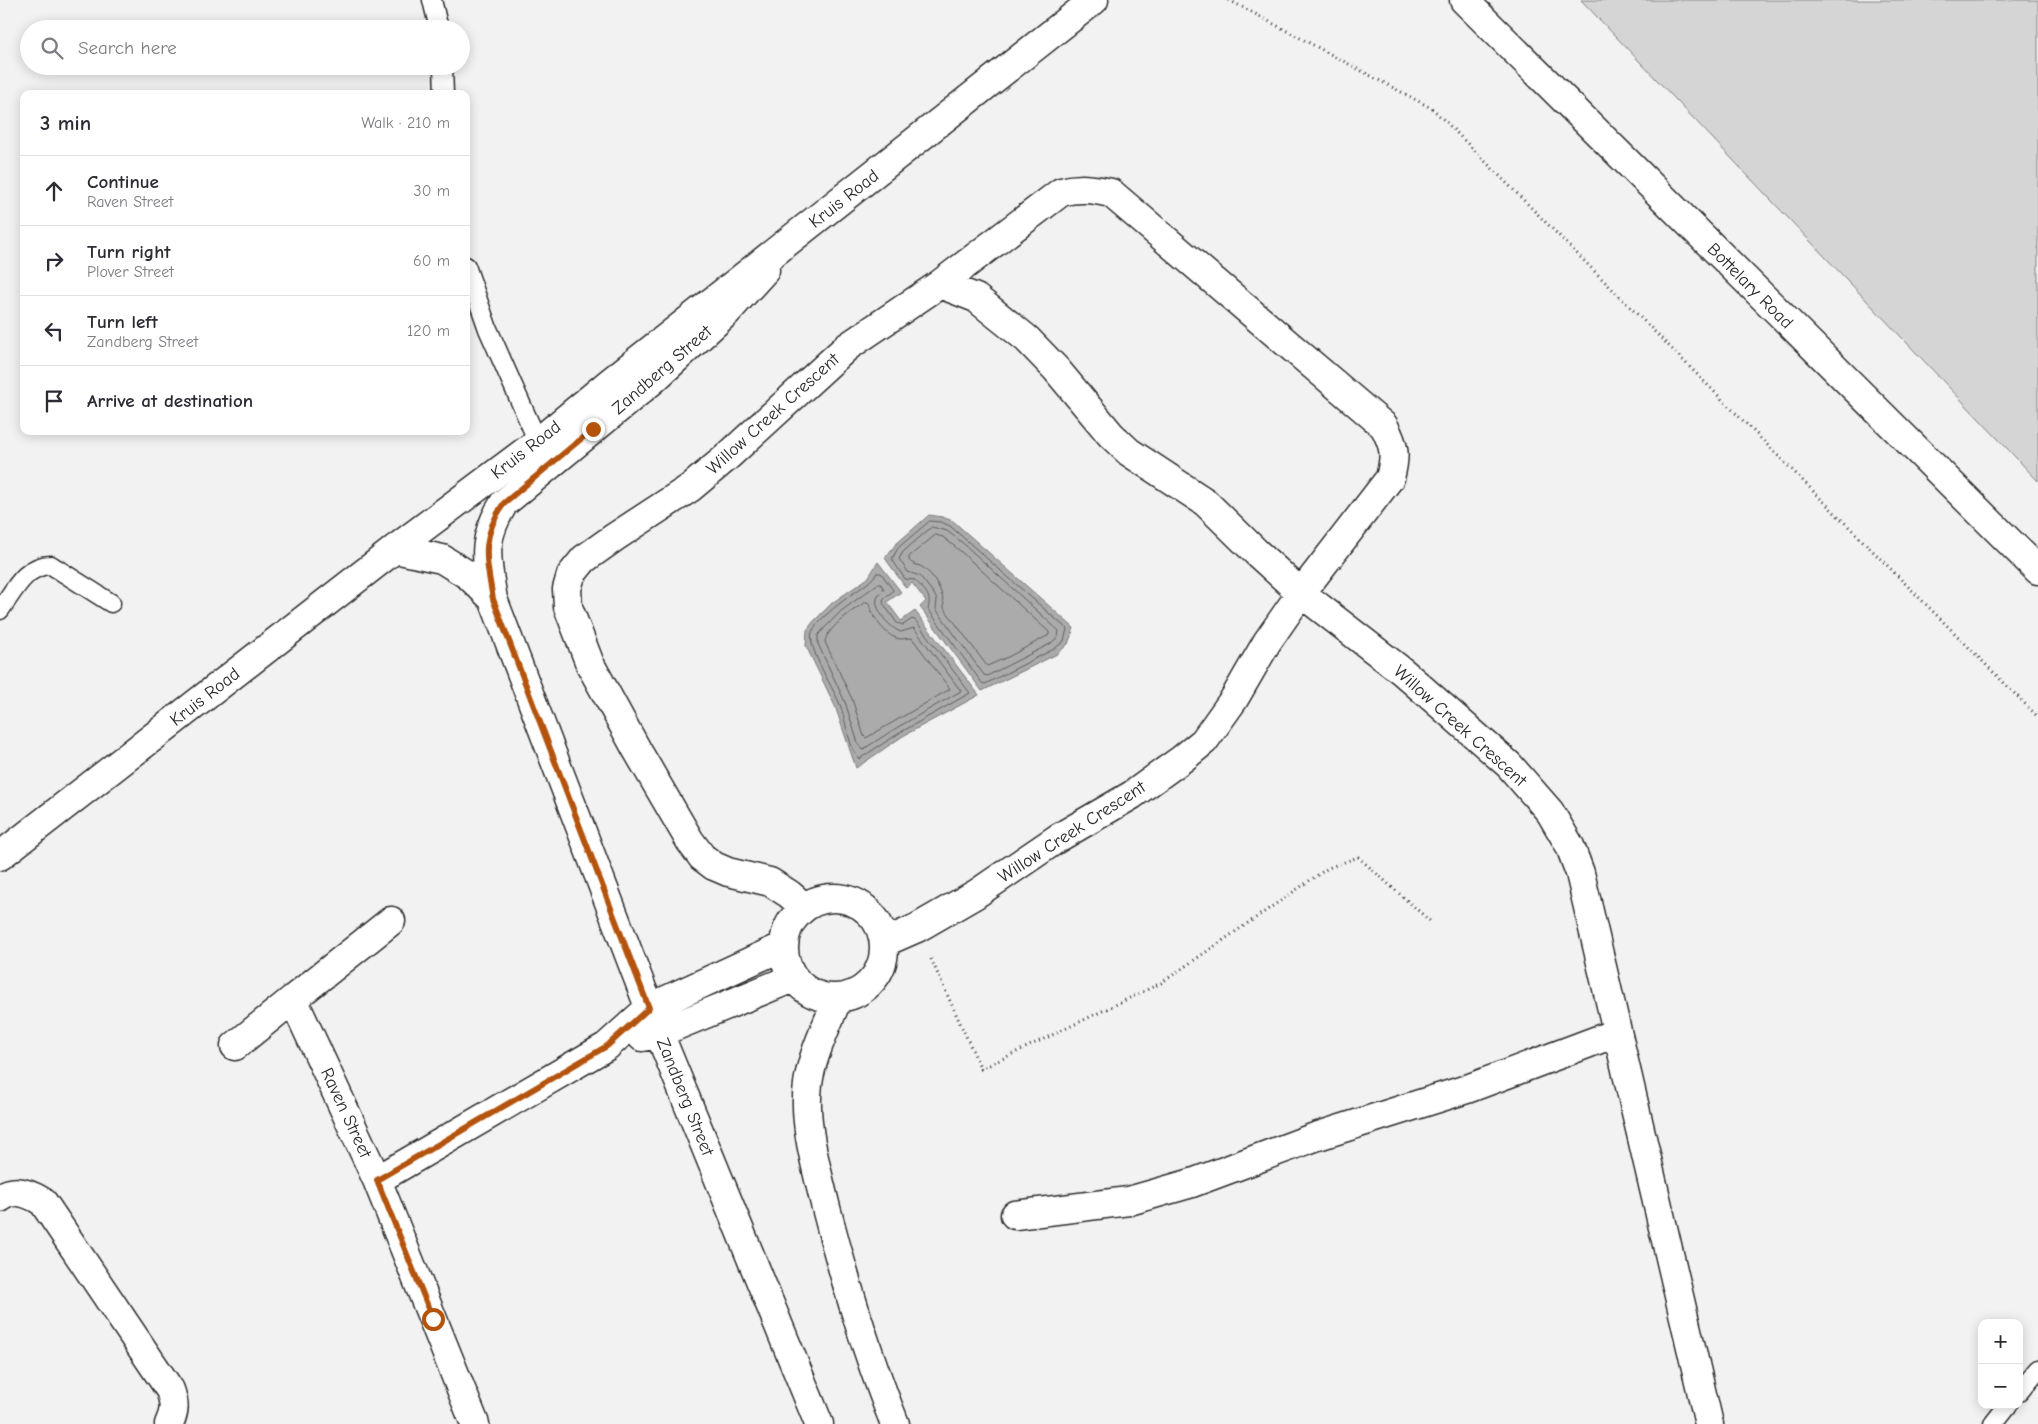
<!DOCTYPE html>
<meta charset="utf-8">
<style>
:root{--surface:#fff;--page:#f2f2f3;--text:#2b2b33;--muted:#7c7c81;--line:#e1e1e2}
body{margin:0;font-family:"Comic Neue",sans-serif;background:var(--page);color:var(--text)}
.controls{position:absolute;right:15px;bottom:15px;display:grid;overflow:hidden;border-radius:10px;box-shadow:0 2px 12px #0003}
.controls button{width:45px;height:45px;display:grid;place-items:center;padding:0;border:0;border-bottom:1px solid var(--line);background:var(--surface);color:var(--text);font:25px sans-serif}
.stop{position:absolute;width:15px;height:15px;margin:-11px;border:4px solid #b45309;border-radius:50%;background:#fff}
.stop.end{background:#b45309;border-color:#fff;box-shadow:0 1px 5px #0008}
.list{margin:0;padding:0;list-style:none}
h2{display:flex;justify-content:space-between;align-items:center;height:65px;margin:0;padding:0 20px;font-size:21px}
h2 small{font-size:16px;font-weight:400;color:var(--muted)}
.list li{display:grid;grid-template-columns:32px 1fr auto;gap:15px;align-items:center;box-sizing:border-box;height:70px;padding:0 20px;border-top:1px solid var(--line)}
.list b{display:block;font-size:19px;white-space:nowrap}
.list p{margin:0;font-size:16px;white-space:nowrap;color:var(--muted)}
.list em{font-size:16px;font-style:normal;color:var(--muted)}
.icon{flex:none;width:28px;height:28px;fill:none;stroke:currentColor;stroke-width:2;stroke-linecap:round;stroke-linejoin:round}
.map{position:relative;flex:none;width:2038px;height:1424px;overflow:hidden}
.search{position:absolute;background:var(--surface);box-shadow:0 2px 12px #0003;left:20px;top:20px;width:450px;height:55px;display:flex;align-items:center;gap:12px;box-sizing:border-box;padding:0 18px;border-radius:28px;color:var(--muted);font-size:19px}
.panel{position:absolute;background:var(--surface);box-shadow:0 2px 12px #0003;left:20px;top:90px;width:450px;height:345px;border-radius:10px}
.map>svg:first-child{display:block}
.green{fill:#d5d5d5;stroke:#808080}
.water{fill:#ababab;stroke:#787878}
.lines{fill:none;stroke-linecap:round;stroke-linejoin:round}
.shore{stroke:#5e5e5e;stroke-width:1}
.lane-casing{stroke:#2b2b2b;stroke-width:21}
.street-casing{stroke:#2b2b2b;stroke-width:31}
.secondary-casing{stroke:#2b2b2b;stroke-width:31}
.path{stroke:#2b2b2b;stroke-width:3;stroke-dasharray:1 4;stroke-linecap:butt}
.lane{stroke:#fff;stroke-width:18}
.street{stroke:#fff;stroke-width:28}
.secondary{stroke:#fff;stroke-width:28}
.route{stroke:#b45309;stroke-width:6}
.labels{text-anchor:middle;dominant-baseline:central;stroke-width:4;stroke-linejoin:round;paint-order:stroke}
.street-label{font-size:18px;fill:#2b2b2b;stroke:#fff}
</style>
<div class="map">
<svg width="2038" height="1424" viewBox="0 0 2038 1424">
<rect width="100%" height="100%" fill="#f2f2f2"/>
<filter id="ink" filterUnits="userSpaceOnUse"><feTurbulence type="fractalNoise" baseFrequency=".02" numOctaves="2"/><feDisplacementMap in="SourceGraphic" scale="10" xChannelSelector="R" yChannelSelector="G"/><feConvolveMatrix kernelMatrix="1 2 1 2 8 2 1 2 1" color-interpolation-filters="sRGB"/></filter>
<g filter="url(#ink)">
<path class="green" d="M1581 0H2038V481Z"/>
<path class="water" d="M929 515 942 517 953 521 1074 628 1068 644 1057 654 982 691 920 607 926 601 912 583 906 588 885 558 895 545Z
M878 562 901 592 887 602 901 621 915 611 979 695 903 736 856 768 835 706 806 646 807 630 813 622 832 603 868 578Z"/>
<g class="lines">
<path class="shore" d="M930 521 941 522 950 526 1067 629 1064 641 1054 649 985 684 982 683 928 609C932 595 925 591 915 580L905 579 892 559 898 548Z
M932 527 947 531 964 544 1059 631 1058 637 1050 644 987 676 984 675 936 609 937 600 934 594 920 576 908 572 899 559 903 552Z
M936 535 943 537 959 550 1049 632V635L1010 656 987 666 944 608C944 594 935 575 922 567 916 564 913 565 909 560V557Z
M877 573H881L893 590 892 592 884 598 883 603 897 623 903 625 912 619 915 620 970 693 901 732 859 759C848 747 846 718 839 702 832 686 807 648 812 632 817 620 838 605 848 597 859 589 869 584 877 573Z
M878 584H881L884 589C881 592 878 595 877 599 874 610 891 629 901 632L914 628 961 691 898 727 862 750 858 743 845 702 818 644V635L840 612Z
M866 602 869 603C871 615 884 634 896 638 901 640 907 638 912 638L950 689 866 738 864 736 852 699 825 642C826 629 855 608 866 602Z"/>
<g class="lane-casing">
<path id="lane" d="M432 0 439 29
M443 66 444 94
M466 266 488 329 538 442
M0 610C14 591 25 565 51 565L111 603
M2019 1392 2038 1369
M1993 1424 2008 1405"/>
</g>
<g class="street-casing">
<path id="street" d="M765 270 726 313 653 380 504 503C481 540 486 558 493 599L659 1033 819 1424
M395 549 442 559 468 575 493 599
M784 948a50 50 0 1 1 100 0a50 50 0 1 1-100 0Z
M804 907 789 894 770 882 728 872 714 866 702 857 690 841 637 750 590 664 568 607 567 589 571 575 584 559 615 537 690 488 727 457 847 347 940 284 976 298 1027 339 1056 369 1111 435 1129 452 1205 502 1257 553 1301 593 1403 672 1509 765 1550 812 1570 846 1580 873 1709 1424
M391 921 293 999 377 1180 475 1424
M885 942 917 928 976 894 1058 838 1132 795 1182 759 1204 741 1234 699 1267 642 1301 593 1390 478C1396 455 1395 447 1384 426L1111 193C1093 189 1079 187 1061 192L940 284
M838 998C827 1025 812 1055 808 1084 803 1123 816 1166 825 1204 844 1278 866 1352 895 1424
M642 1037 659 1033 793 978
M235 1046 293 999
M377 1180 607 1046 649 1008 784 946
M0 1198C14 1187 29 1193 43 1202L170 1390C175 1404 175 1411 169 1424
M1015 1215 1129 1201 1192 1183 1315 1137 1467 1089 1616 1033"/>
</g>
<g class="secondary-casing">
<path id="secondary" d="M1464 0 2038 570
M0 856 395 549 538 442 609 383 1094 0"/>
</g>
<path class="path" d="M1229 0 1433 109 2038 717
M931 959 981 1069 1161 983 1328 868 1358 857 1430 921"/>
<use href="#lane" class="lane"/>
<use href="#street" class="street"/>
<use href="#secondary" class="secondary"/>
</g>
</g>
<g class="lines" filter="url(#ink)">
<path class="route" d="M433 1319 377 1180 607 1046 649 1008 493 599C486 558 480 539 504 503L593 429"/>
</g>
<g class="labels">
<g class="street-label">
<text transform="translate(844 199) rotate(-38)">Kruis Road</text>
<text transform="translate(1750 286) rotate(45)">Bottelary Road</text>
<text transform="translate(662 370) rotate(-41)">Zandberg Street</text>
<text transform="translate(773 414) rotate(-42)">Willow Creek Crescent</text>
<text transform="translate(526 450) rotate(-38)">Kruis Road</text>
<text transform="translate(205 697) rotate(-38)">Kruis Road</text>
<text transform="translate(1460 726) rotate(42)">Willow Creek Crescent</text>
<text transform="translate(1072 832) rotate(-33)">Willow Creek Crescent</text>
<text transform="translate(685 1097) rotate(68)">Zandberg Street</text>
<text transform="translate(346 1113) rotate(65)">Raven Street</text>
</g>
</g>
</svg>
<div class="controls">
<button>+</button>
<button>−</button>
</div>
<div class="stop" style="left:433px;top:1319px"></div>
<div class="stop end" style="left:593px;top:429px"></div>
<div class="search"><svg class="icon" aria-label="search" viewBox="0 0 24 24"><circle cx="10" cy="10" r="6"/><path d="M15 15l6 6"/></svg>Search here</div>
<section class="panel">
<h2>3 min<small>Walk · 210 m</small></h2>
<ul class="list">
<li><svg class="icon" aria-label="ahead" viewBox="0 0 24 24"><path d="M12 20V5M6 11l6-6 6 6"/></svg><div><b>Continue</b><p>Raven Street</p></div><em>30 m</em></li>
<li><svg class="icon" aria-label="right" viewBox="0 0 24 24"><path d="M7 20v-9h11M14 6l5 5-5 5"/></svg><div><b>Turn right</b><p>Plover Street</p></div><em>60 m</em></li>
<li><svg class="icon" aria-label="left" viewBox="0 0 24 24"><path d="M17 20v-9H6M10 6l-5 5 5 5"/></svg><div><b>Turn left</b><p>Zandberg Street</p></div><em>120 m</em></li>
<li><svg class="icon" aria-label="arrive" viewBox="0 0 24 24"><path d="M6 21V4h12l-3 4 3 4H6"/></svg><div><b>Arrive at destination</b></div></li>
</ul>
</section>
</div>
